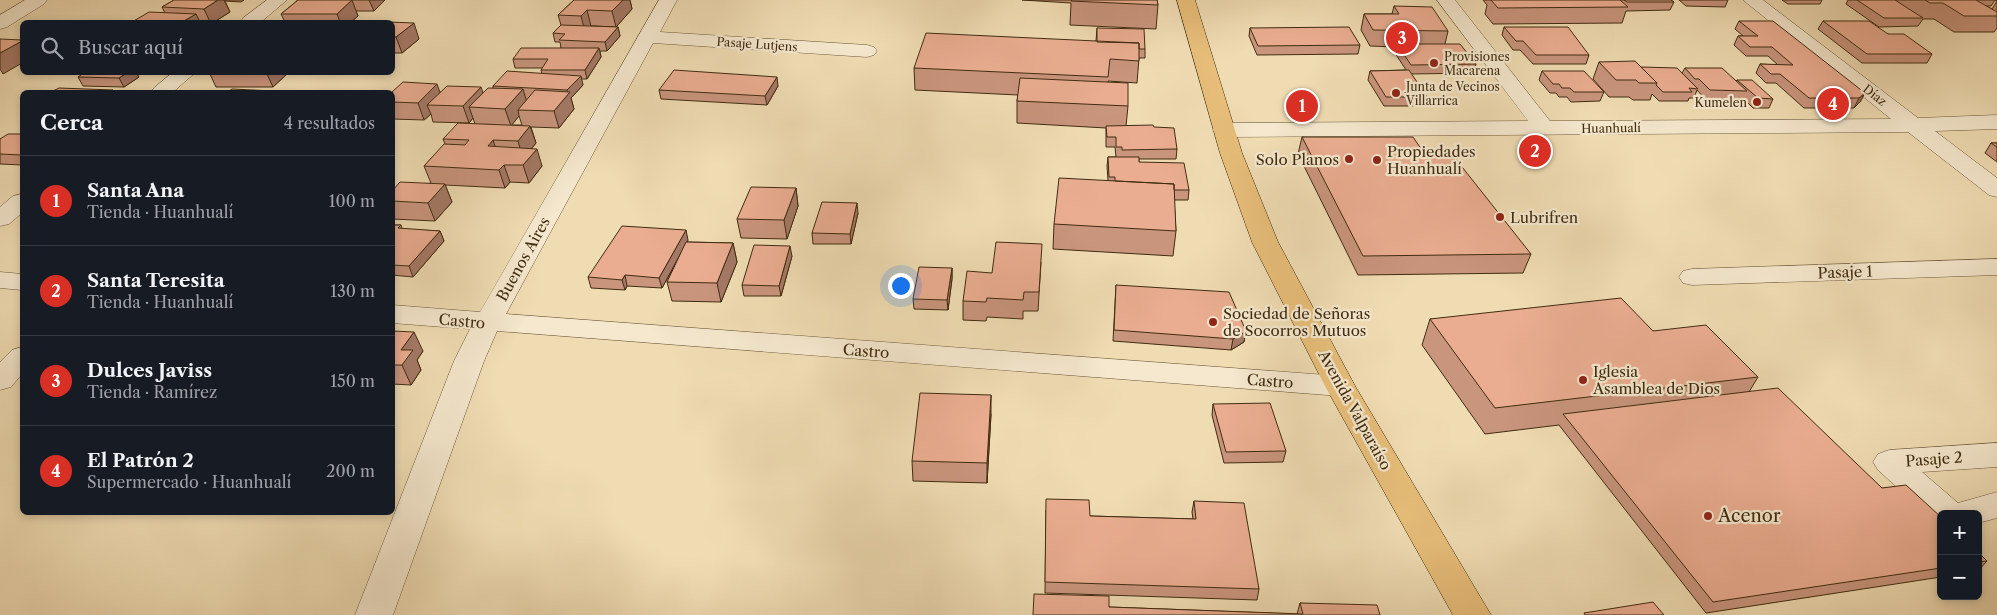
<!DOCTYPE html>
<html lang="es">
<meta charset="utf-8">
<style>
:root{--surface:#171b24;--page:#242831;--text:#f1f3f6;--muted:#9ea1a6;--line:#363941;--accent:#d93025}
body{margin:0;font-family:"Libre Caslon Text",serif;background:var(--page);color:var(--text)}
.controls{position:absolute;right:15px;bottom:15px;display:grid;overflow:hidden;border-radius:8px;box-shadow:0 2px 8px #0003}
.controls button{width:45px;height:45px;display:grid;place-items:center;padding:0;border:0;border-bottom:1px solid var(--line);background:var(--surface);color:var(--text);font:25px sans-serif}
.you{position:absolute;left:900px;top:285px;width:18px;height:18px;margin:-12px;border:4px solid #fff;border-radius:50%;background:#1a73e8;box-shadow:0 0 0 8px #1a73e833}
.badge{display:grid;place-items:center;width:32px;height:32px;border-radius:50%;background:var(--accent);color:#fff;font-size:16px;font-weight:700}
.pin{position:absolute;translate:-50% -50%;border:2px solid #fff;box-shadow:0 1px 5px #0006}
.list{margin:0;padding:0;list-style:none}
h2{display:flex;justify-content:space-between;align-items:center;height:65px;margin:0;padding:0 20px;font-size:21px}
h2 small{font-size:16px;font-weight:400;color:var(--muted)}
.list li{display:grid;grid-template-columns:32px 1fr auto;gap:15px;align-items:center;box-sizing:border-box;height:90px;padding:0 20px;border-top:1px solid var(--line)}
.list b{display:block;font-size:19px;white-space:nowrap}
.list p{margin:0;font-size:16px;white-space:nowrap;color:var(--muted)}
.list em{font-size:16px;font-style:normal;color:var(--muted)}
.icon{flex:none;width:28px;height:28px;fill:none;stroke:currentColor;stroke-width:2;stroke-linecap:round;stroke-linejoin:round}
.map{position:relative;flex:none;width:1997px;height:615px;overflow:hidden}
.search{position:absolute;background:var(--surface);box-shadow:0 2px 8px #0003;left:20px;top:20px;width:375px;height:55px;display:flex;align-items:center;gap:12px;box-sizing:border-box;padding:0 18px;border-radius:8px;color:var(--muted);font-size:19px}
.panel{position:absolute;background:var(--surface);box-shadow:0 2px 8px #0003;left:20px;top:90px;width:375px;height:425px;border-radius:8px}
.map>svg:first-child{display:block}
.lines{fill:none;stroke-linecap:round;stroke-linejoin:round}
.minor-casing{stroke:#6c5839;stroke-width:1}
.major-casing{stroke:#402c10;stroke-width:1}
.minor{fill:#f5e8ce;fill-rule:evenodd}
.major{fill:#e8be7a;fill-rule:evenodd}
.wall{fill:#c9957d;stroke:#402c10;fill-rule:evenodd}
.shaded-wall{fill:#a47966;stroke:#402c10}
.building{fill:#eaad91;stroke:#402c10}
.poi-dot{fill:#8f2418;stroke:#f5e8ce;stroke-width:2}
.labels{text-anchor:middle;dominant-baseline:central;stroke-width:4.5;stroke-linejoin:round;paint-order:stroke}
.far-street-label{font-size:12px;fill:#402c10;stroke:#f5e8ce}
.far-poi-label{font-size:12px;fill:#402c10;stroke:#f5e8ce;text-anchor:start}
.poi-label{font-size:15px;fill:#402c10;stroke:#f5e8ce;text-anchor:start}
.street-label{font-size:15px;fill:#402c10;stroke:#f5e8ce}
.near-poi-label{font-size:18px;fill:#402c10;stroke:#f5e8ce;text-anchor:start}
</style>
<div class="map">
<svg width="1997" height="615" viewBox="0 0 1997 615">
<rect width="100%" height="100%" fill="#f0dcb3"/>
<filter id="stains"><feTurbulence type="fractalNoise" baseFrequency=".004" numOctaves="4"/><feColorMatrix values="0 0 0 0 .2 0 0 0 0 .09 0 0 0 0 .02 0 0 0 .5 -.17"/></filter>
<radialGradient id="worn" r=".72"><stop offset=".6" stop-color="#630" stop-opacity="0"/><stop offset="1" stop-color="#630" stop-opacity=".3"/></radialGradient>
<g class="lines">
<g class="minor-casing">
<path id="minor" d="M25 0H47L44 4 7 27 0 29V15Z
M267 0H287L261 22H241L243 18Z
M659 0H677L660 32 867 45 874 47 877 51 874 55 867 57 653 43 506 314 1340 376 1351 379 1355 386 1351 393 1340 396 497 331 484 361 393 615H355L454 361 470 329 392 323V305L480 312Z
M1437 0H1455L1550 121 1891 119 1743 0H1763L1918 118 1997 115V129L1935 131 1997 178V197L1989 195 1908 132 1224 137 1216 135 1213 130 1216 125 1224 123 1528 121Z
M173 72H196L173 92H151L154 88Z
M22 194V213L9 224 0 226V207L13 196Z
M1997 259V275L1692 285 1683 283 1679 277 1683 271 1692 269Z
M0 272 22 274V290L0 288Z
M22 347V374L11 387 0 390V362L12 350Z
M1997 443V467L1922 472 1958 503 1997 492V518L1978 523V514H1941V525L1936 523 1878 470 1873 462 1878 454 1889 450Z"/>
</g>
<g class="major-casing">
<path id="major" d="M1177 0H1195L1242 153 1278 242 1355 386 1491 615H1453L1325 386 1252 242 1220 153Z"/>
</g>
<use href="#minor" class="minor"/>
<use href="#major" class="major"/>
</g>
<path class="wall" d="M174 0H244L241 2 225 1 230 12 214 22H132L165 13 162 7Z
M297 0H385L374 11H356L358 16 351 22H285L281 14 297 1Z
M574 0H630L632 9 616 27 590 26 618 27 620 36 607 51H600L601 57 587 79H581L583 85 571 98 574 109 559 128 531 127 536 143 532 148 542 166 529 183 510 182 505 188 445 185 452 202 435 221 392 219V191L431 183 424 166 445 144 443 139 475 124 473 118 469 123 433 122 431 114 424 120 392 119V92H440L483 93 493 88V86L542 74 541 70 543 68H515L513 59 561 48 560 42H555L553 33 561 25 558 15ZM519 116 522 125H511Z
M1022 0H1157L1158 5 1156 29 1070 25 1071 3Z
M1483 0H1671L1674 2 1670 10 1626 11 1622 23 1493 24 1485 14 1487 5Z
M1679 0H1728L1725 7 1686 6Z
M1782 0H1822L1820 4H1788Z
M1848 0H1995L1991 6H1986L1992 9 1997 1 1995 0H1997V28L1994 32H1954L1934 19H1923L1918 26 1879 27 1846 4Z
M1394 6 1448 31 1445 44 1476 64 1474 73 1411 74 1427 97 1424 106H1384L1368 80 1370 71 1406 70 1395 53 1396 47 1370 46 1361 30 1364 14H1392Z
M1739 21 1865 93 1860 102 1854 108H1804L1776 83H1766L1756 73 1760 64 1778 65 1768 56H1746L1734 45 1738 36H1743L1735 29Z
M1823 21 1888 34 1932 54 1927 63H1862L1818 29Z
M392 22 419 39 402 53H392Z
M1504 27 1589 55 1586 64H1533L1520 50H1513L1502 35Z
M1097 28 1145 49V58H1139L1137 83 1108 81V82L1128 106 1126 126 1154 127 1177 149 1176 159H1139V162L1189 190 1188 200H1174L1176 231 1173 256 1053 249 1054 224 1108 180 1107 166 1108 157H1116L1115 147H1106V128L1017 123V101L1018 95 915 90 914 68 1096 41Z
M1250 28 1360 45 1358 54 1257 55 1249 36Z
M1599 62 1682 73 1685 68 1736 81 1737 80 1773 99 1769 108H1753L1743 98 1742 100H1706L1697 90 1694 98H1689L1688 101H1659L1652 94 1650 100H1633L1629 97H1609L1593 79Z
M1542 71 1604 92 1600 101 1571 102 1567 97H1559L1556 93H1550L1539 80Z
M209 72H289L273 87H216Z
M136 73 139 77 124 87 83 86 78 77Z
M778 86 767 105 661 99 659 90Z
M22 134V165L0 164V139Z
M1302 137 1424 153 1531 254 1523 273 1358 275 1298 154Z
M1991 143H1997V162L1985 153Z
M796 188 798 206 787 239 741 238 737 219Z
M858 213 851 244H813L812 233Z
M392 225H401L402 229 440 231 444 241 413 277 392 275Z
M688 240 687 242 733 243 737 262 721 302 672 301 667 282 680 255 662 288 627 286 625 290 591 288 588 277Z
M792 256 781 296H744L742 285Z
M1041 262 1038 311H1023V319L987 317 986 321 963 320V301L992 273Z
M952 268V279L948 310 914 309 913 299Z
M1116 285 1246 331 1244 342 1231 350 1113 341Z
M1430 319 1653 331 1758 377 1749 392 1882 488 1941 517V577L1706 613 1559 425 1485 434 1422 345Z
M392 331 423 351 417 360 421 370 411 385 392 384Z
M1213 404 1286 451 1283 462 1224 463 1212 415Z
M991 414 987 483 913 481 912 461Z
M1194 501 1259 589 1257 600 1045 593 1046 510 1090 516 1193 519 1192 512Z
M1978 552 1987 561 1978 571Z
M1300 603 1380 615H1033L1109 607 1297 614Z"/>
<path class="shaded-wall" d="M218 0H224L230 12 214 22H210L204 9Z
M352 0 358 16 351 22H340L337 14Z
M369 0H385L374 11Z
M623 0H630L632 9 616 27 612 11Z
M587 10 591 26 585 32 581 16Z
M196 14 200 22H182Z
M414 23 419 39 402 53 396 37Z
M618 27 620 36 607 51 605 42Z
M22 41V63L3 74 0 69V53Z
M599 48 601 57 587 79 585 70Z
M128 72H137L136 73 139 77 124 87 119 78Z
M266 72H289L273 87Z
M581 76 583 85 571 98 574 109 559 128 554 111 568 94 567 90Z
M777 77 778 86 767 105 765 96Z
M437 84 443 101 427 105 431 114 424 120 418 103Z
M481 87 487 104 469 107 473 118 469 123 463 106Z
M523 89 528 106 518 110 519 116 511 126 505 109Z
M1865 93 1860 102 1854 108 1859 98Z
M530 126 536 143 523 159 518 141Z
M493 140 499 158 488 146Z
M537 149 542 166 529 183 523 165Z
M504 165 510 182 505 188 499 170Z
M445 184 452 202 435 221 428 203Z
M796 188 798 206 787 239 784 220Z
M857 203 858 213 851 244 850 234Z
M686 230 688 240 662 288 659 278Z
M440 231 444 241 413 277 409 266Z
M733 243 737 262 721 302 717 283Z
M790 246 792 256 781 296 779 286Z
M952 268V279L948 310 947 300Z
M625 275 627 286 625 290 622 280Z
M1246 331 1244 342 1231 350 1233 339Z
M414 332 423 351 417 360 421 370 411 385 402 365 401 350Z
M991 395V414L987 483V463Z"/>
<path class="building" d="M174 0H218L204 9 162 7Z
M298 0H352L337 14H281Z
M574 0H623L612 11 587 10 581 16 558 15Z
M1072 0H1157L1158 5 1071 1Z
M1491 0H1620L1628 7 1498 8Z
M1624 0H1671L1674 2H1627Z
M1857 0H1895L1923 18H1884Z
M1925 0H1976L1997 12V16H1964L1943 3H1930Z
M1394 6 1432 7 1448 31 1373 30 1364 14H1399Z
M149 12 196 14 182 22H132Z
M363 21 414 23 396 37H392V22H361Z
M1739 21H1773L1865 93 1859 98H1809L1780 74H1771L1760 64 1793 65 1772 47H1750L1738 36H1758Z
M1823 21H1869L1888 34H1904L1932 54H1867Z
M561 25 618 27 605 42 559 40 565 34 553 33Z
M1349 27 1360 45 1258 46 1250 28Z
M1504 27H1568L1589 55H1536L1523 41H1516Z
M1097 28 1144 29 1145 49H1139V43L1097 42Z
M926 33 1139 43V61L1110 59 1108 77 914 68Z
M0 39 22 40V41L0 53Z
M1397 44H1460L1476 64 1411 65Z
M521 48H599L585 70H541L548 59H513Z
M1635 61 1657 83H1639L1636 80H1616L1599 62Z
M1641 67 1677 68 1698 89 1689 88 1692 92H1663L1656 85 1657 83Z
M1685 68H1722L1747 91 1710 90 1699 79H1695Z
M674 70 777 77 765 96 659 90Z
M1409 70 1427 97H1386L1370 71Z
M507 71 581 76 567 90 493 86Z
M1542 71H1584L1604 92H1574L1570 88H1562L1559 84H1553Z
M85 72H128L119 78 78 77Z
M1020 78 1128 83V106L1017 101Z
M1737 80H1752L1773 99 1758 98Z
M403 82 437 84 418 103 392 102V92Z
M447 86 481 87 463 106 427 105Z
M59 88 113 90 108 92H51Z
M488 88 523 89 505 109 469 107Z
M232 89 294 92H227Z
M535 90 570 92 554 111 518 110Z
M458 123 530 126 518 141 493 140 488 146 537 149 523 165H504L499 170 424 166 444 144 465 145 469 140 443 139Z
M1153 125 1154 127 1174 128 1177 149 1122 150V147H1116V137H1107L1106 126Z
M8 134H22V154L21 155 0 154V139Z
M1302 137H1413L1424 153H1451L1531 254 1363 256Z
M1991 143H1997V147Z
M1108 157H1139V162L1184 163 1189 190H1174V184L1115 181V177H1109Z
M1059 178 1174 184 1176 231 1054 224Z
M400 182 445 184 428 203 392 201V191Z
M751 187 796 188 784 220 737 219Z
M822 202 857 203 850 234 812 233Z
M392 225H401L398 228 440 231 409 266 392 265Z
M622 226 686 230 659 278 625 275 622 280 588 277Z
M686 242 733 243 717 283 667 282Z
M996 242 1042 244 1039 292H1024L1023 300 987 298 986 302 963 301 967 271 992 273Z
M754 245 790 246 779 286 742 285Z
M919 267 952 268 947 300 913 299Z
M1116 285 1229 292 1246 331 1233 339 1114 330Z
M1621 298 1653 331 1706 325 1758 377 1495 408 1430 319Z
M392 331 414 332 401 350H413L402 365H392Z
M1778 388 1882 488 1906 485 1941 517V568L1713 602 1563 414Z
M920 393 991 395 987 463 912 461Z
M1270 403 1286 451 1226 452 1213 404Z
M1046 499 1089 500 1090 516 1196 519 1194 501 1244 503 1259 589 1045 582Z
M1978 552 1987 561 1978 562Z
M1034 594 1109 596V607L1303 614 1300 603 1377 605 1380 615H1033Z
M1653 602 1664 615H1585L1584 613Z"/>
<g class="poi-dot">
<circle cx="1434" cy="63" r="5"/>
<circle cx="1396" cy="93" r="5"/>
<circle cx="1757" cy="102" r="5"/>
<circle cx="1349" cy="159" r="5"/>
<circle cx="1377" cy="160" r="5"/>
<circle cx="1500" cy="217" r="5"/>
<circle cx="1213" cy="322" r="5"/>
<circle cx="1583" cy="380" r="5"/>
<circle cx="1708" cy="516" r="5"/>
</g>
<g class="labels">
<g class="far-street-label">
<text transform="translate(757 44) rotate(4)">Pasaje Lutjens</text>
<text transform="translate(1875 95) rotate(38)">Díaz</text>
<text transform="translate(1611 128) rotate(-1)">Huanhualí</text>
</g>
<g class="far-poi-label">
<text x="1444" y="56">Provisiones<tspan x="1444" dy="14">Macarena</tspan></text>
<text x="1406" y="86">Junta de Vecinos<tspan x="1406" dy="14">Villarrica</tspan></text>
<text x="1747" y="102" text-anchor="end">Kumelen</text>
</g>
<g class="poi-label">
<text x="1387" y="151">Propiedades<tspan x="1387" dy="17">Huanhualí</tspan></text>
<text x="1339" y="159" text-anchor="end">Solo Planos</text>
<text x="1510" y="217">Lubrifren</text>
<text x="1223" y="313">Sociedad de Señoras<tspan x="1223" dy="17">de Socorros Mutuos</tspan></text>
<text x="1593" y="371">Iglesia<tspan x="1593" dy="17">Asamblea de Dios</tspan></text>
</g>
<g class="street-label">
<text transform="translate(523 259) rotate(-61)">Buenos Aires</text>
<text transform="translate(1845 272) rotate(-2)">Pasaje 1</text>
<text transform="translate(462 321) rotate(5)">Castro</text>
<text transform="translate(866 351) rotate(4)">Castro</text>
<text transform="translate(1270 381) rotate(4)">Castro</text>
<text transform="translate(1355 410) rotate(61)">Avenida Valparaíso</text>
<text transform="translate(1934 459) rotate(-4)">Pasaje 2</text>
</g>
<g class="near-poi-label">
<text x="1718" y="516">Acenor</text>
</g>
</g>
<rect width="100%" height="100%" filter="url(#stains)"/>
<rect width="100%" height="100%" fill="url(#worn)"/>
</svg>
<div class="controls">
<button>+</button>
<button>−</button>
</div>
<div class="you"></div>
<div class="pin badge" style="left:1302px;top:106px">1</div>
<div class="pin badge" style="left:1535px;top:151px">2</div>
<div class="pin badge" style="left:1402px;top:38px">3</div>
<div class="pin badge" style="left:1833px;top:104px">4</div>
<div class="search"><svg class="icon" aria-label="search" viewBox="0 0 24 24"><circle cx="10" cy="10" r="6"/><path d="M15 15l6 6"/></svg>Buscar aquí</div>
<section class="panel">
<h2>Cerca<small>4 resultados</small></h2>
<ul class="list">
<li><span class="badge">1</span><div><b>Santa Ana</b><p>Tienda · Huanhualí</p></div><em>100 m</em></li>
<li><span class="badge">2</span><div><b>Santa Teresita</b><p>Tienda · Huanhualí</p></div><em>130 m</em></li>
<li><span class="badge">3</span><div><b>Dulces Javiss</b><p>Tienda · Ramírez</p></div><em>150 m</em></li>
<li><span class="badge">4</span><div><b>El Patrón 2</b><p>Supermercado · Huanhualí</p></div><em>200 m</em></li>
</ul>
</section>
</div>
